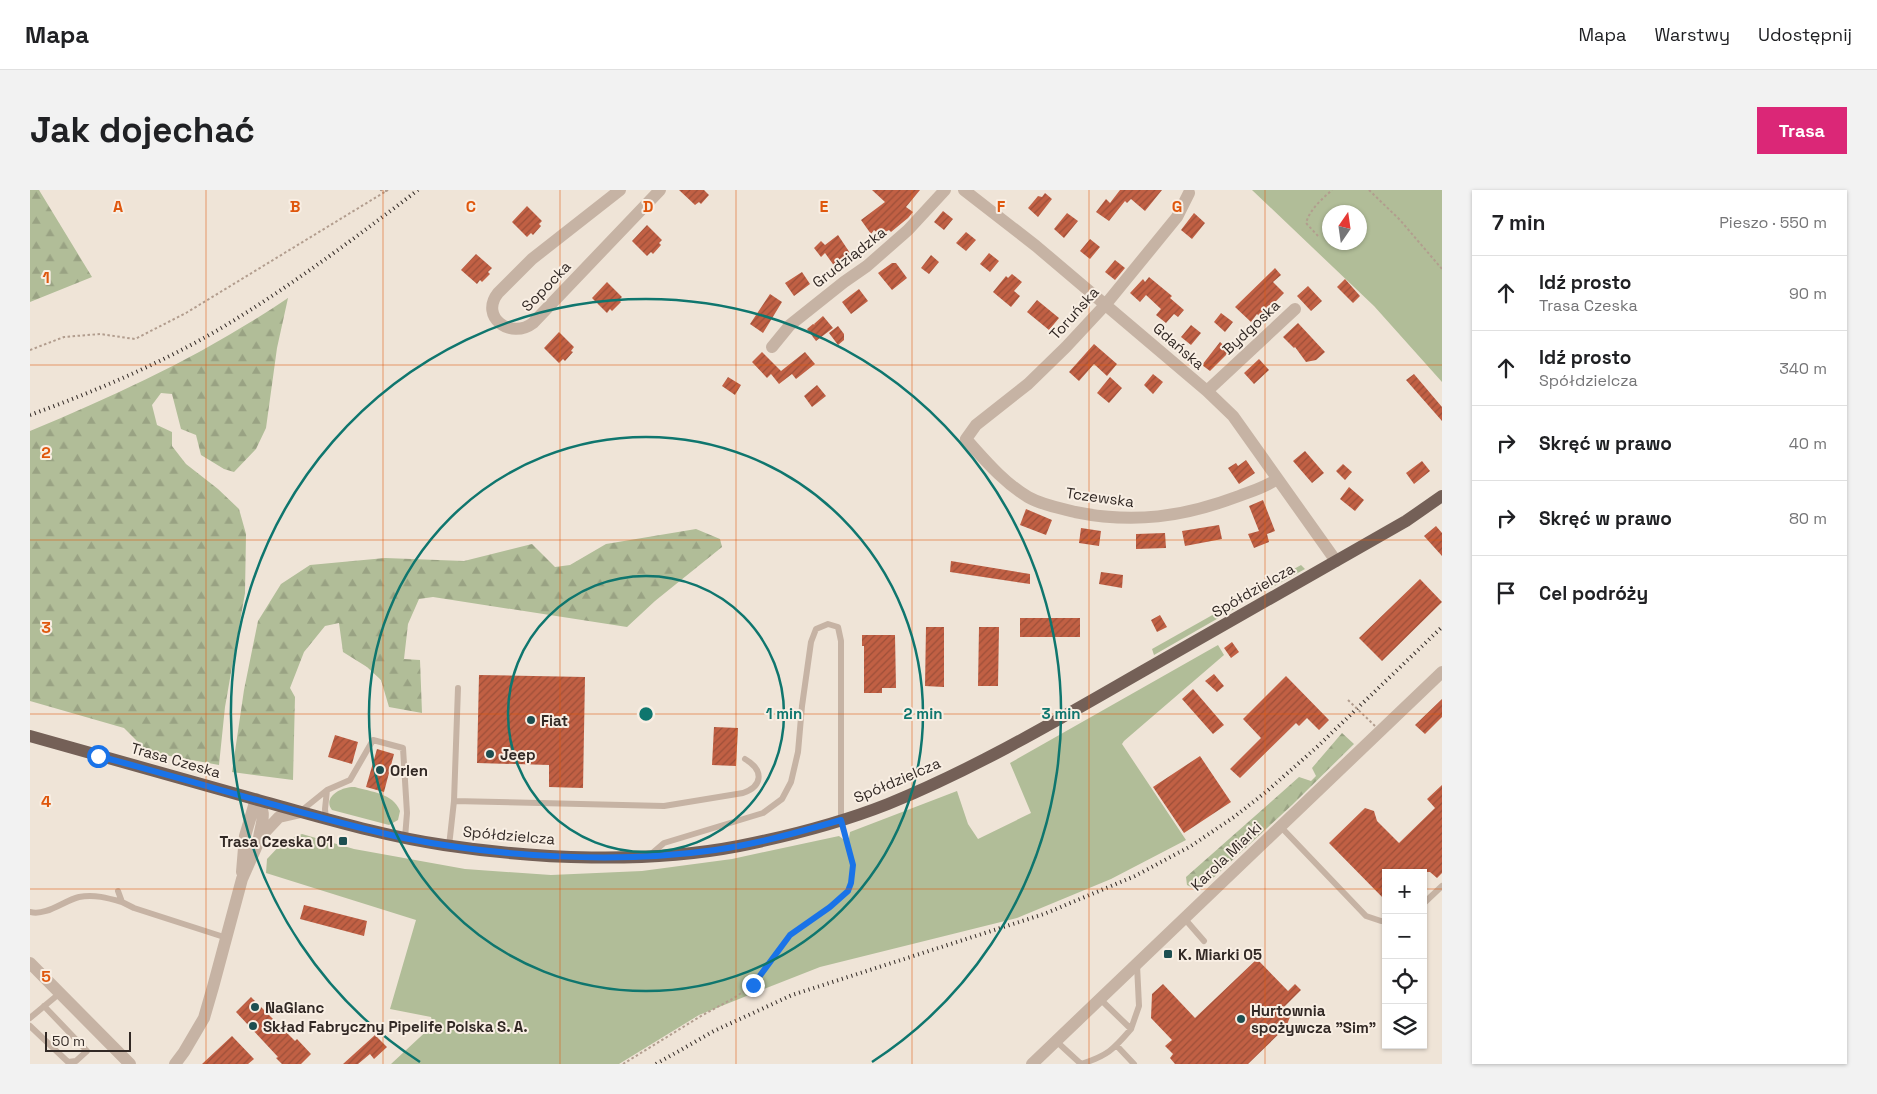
<!DOCTYPE html>
<html lang="pl">
<meta charset="utf-8">
<style>
:root{--surface:#fff;--page:#f2f2f2;--text:#202124;--muted:#757577;--line:#e0e0e0;--accent:#db2777}
body{margin:0;font-family:"Space Grotesk",sans-serif;background:var(--page);color:var(--text)}
.controls{position:absolute;right:15px;bottom:15px;display:grid;overflow:hidden;border-radius:0px;box-shadow:0 1px 4px #0004}
.controls button{width:45px;height:45px;display:grid;place-items:center;padding:0;border:0;border-bottom:1px solid var(--line);background:var(--surface);color:var(--text);font:25px sans-serif}
.compass{position:absolute;left:1292px;top:15px;width:45px;height:45px;border-radius:50%;background:var(--surface);box-shadow:0 1px 4px #0004;rotate:13deg}
.scale{position:absolute;left:15px;bottom:12px;width:86px;box-sizing:border-box;padding-left:5px;border:2px solid #322925;border-top:0;font-size:14px;line-height:18px;white-space:nowrap;color:#322925;-webkit-text-stroke:4px #f8eee3;paint-order:stroke}
.stop{position:absolute;width:15px;height:15px;margin:-11px;border:4px solid #1a73e8;border-radius:50%;background:#fff}
.stop.end{background:#1a73e8;border-color:#fff;box-shadow:0 1px 5px #0008}
.list{margin:0;padding:0;list-style:none}
h2{display:flex;justify-content:space-between;align-items:center;height:65px;margin:0;padding:0 20px;font-size:21px}
h2 small{font-size:16px;font-weight:400;color:var(--muted)}
.list li{display:grid;grid-template-columns:32px 1fr auto;gap:15px;align-items:center;box-sizing:border-box;height:75px;padding:0 20px;border-top:1px solid var(--line)}
.list b{display:block;font-size:19px;white-space:nowrap}
.list p{margin:0;font-size:16px;white-space:nowrap;color:var(--muted)}
.list em{font-size:16px;font-style:normal;color:var(--muted)}
.icon{flex:none;width:28px;height:28px;fill:none;stroke:currentColor;stroke-width:2;stroke-linecap:round;stroke-linejoin:round}
.map{position:relative;flex:none;width:1412px;height:874px;overflow:hidden;border-radius:0px}
header{display:flex;align-items:center;gap:30px;box-sizing:border-box;height:70px;padding:0 25px;background:var(--surface);border-bottom:1px solid var(--line)}
header strong{font-size:24px}
nav{display:flex;gap:28px;margin-inline-start:auto;font-size:18px}
.intro{display:flex;align-items:center;justify-content:space-between;box-sizing:border-box;height:120px;padding:0 30px}
h1{margin:0;font-size:35px}
.button{padding:12px 22px;border-radius:0px;background:var(--accent);color:#fff;font-size:18px;font-weight:700}
main{display:flex;gap:30px;padding:0 30px}
aside{flex:1;background:var(--surface);border-radius:0px;box-shadow:0 1px 4px #0004}
.map>svg:first-child{display:block}
.green{fill:#b1bd98;fill-rule:evenodd}
.forest{fill:url(#forest-firs)}
.building{fill:url(#building-hatch)}
.lines{fill:none;stroke-linecap:round;stroke-linejoin:round}
.path{stroke:#b29d8e;stroke-width:2;stroke-dasharray:2.5 2.5;stroke-linecap:butt}
.service{stroke:#c6b3a4;stroke-width:6}
.minor{stroke:#c6b3a4;stroke-width:12}
.tertiary{stroke:#c6b3a4;stroke-width:12}
.primary{stroke:#746057;stroke-width:12}
.rail{stroke:#322925;stroke-width:4;stroke-dasharray:1 4;stroke-linecap:butt}
.path-bridge{stroke:#b29d8e;stroke-width:2;stroke-dasharray:2.5 2.5;stroke-linecap:butt}
.route{stroke:#1a73e8;stroke-width:6}
.grid{fill:none;stroke:#df570d;stroke-width:1;stroke-opacity:0.55}
.ring{fill:none;stroke:#0f766e;stroke-width:2.5}
.poi-dot{fill:#1d4f51;stroke:#f8eee3;stroke-width:2}
.labels{text-anchor:middle;dominant-baseline:central;stroke-width:4;stroke-linejoin:round;paint-order:stroke}
.street-label{font-size:15px;fill:#322925;stroke:#f8eee3}
.poi-label{font-size:15px;font-weight:bold;fill:#322925;stroke:#f8eee3;text-anchor:start}
.grid-label{font-size:16px;text-anchor:middle;font-weight:bold;fill:#df570d;stroke:#f8eee3;stroke-width:4;stroke-linejoin:round;paint-order:stroke}
.centre{fill:#0f766e;stroke:#f8eee3;stroke-width:2.5}
.ring-label{font-size:15px;text-anchor:middle;font-weight:bold;fill:#0f766e;stroke:#f8eee3;stroke-width:4;stroke-linejoin:round;paint-order:stroke}
</style>
<header>
<strong>Mapa</strong>
<nav><a>Mapa</a><a>Warstwy</a><a>Udostępnij</a></nav>
</header>
<div class="intro"><h1>Jak dojechać</h1><a class="button">Trasa</a></div>
<main>
<div class="map">
<svg width="1412" height="874" viewBox="0 0 1412 874">
<defs>
<pattern id="forest-firs" width="22" height="20" patternUnits="userSpaceOnUse" patternTransform="scale(1.25)"><rect width="22" height="20" fill="#b1bd98"/><path d="M5 1l3.5 6h-7zM16 11l3.5 6h-7z" fill="#99a283"/></pattern>
<pattern id="building-hatch" width="6" height="6" patternUnits="userSpaceOnUse" patternTransform="scale(1.25)"><rect width="6" height="6" fill="#c16044"/><path d="M-1 1l2-2M0 6l6-6M5 7l2-2" fill="none" stroke="#9d4f39"/></pattern>
</defs>
<rect width="100%" height="100%" fill="#efe4d7"/>
<path class="green" d="M1222 0H1412V192L1344 116ZM1300 22H1330V52H1300Z
M1271 375 1275 379 1219 410 1218 405Z
M1202 414 1206 418 1124 465 1122 459Z
M1188 455 1194 465 1094 551 1092 554 1156 650 1081 689 987 728 790 777 719 805 669 825 589 874H361L403 835 401 827 360 819 386 730 236 683 237 669 253 652 272 644 324 659 435 679 521 685 612 681 702 669 809 646 813 649 819 648 820 642 927 601 938 634 948 649 1001 623 980 573Z
M325 597C341 602 363 603 370 621L368 630 359 635 302 620C292 607 312 596 325 597Z"/>
<path class="forest" d="M0 0H9L62 87 0 112Z
M258 108 247 158 236 238 226 259 204 282 194 279 171 265 166 245 151 239 142 204 131 203 122 215 127 235 142 242V256L156 274 188 299 209 319 216 344 215 403 195 517 189 575 118 562 94 538 0 511V241C90 204 177 163 258 108Z
M666 339 690 349 692 357 625 411 597 437 403 407 389 409 378 434 374 469 390 470 392 523 359 517 351 490 337 477 313 462 309 433 295 436 274 462 260 498 265 507 263 590 202 582 214 500 228 431 251 394 280 375 355 368 434 371 502 354 525 377 540 375 576 354Z
M1312 543 1324 554 1262 615 1169 701 1157 695 1156 687 1269 587 1281 591 1286 586 1282 578Z"/>
<path class="building" d="M649 0H674L679 5 671 14 669 12 665 15Z
M842 0H890L876 17 883 22 878 28 861 42 859 40 850 45 844 40 841 44 831 30 855 12Z
M1090 0H1132L1115 21 1101 9 1097 13 1095 11 1079 31 1066 22 1076 9 1080 13Z
M1015 3 1022 9 1008 27 998 18 1008 6 1012 7Z
M497 16 512 31 509 34 511 36 503 45 501 43 497 47 482 32Z
M913 21 923 29 914 40 904 32Z
M1037 23 1048 31 1034 48 1024 39Z
M1164 23 1175 33 1162 49 1151 40Z
M617 35 632 50 629 53 631 55 623 64 621 62 617 66 602 51Z
M936 42 946 50 936 61 926 53Z
M808 45 822 66 805 77 795 63 791 67 784 58 791 51 795 55Z
M1060 49 1070 57 1060 69 1050 61Z
M959 63 969 71 960 82 950 74Z
M446 64 462 78 458 82 460 84 452 92 450 90 447 94 431 80Z
M901 65 909 72 899 84 891 78Z
M1085 70 1095 78 1085 90 1075 82Z
M862 73H866L877 88 862 100 848 83Z
M1245 78 1251 85 1243 92 1254 103 1230 127 1227 124 1221 132 1205 117Z
M772 82 780 94 764 106 755 93Z
M982 84 992 92 984 101 990 106 981 117 963 102 976 86 978 88Z
M1119 87 1142 106 1140 108 1154 120 1148 127 1144 124 1136 133 1126 125 1131 119 1116 105 1110 112 1100 103 1113 89 1115 92Z
M1315 89 1330 106 1323 113 1307 97Z
M577 92 592 107 589 110 591 112 582 121 580 119 577 123 562 108Z
M1278 96 1292 111 1281 121 1267 106Z
M829 99 838 111 821 124 812 112Z
M740 104 752 112 733 143 720 134Z
M1007 110 1029 128 1019 140 997 122Z
M1191 123 1203 132 1195 142 1184 132Z
M793 126 803 138 786 151 777 139 783 134 785 135 784 134Z
M1268 133 1295 162 1286 170 1276 172 1265 157 1264 158 1253 147Z
M1161 135 1171 143 1161 155 1151 147Z
M808 136 814 144V150L808 155 799 143Z
M529 142 544 157 541 161 543 162 535 171 533 169 529 173 514 158Z
M1190 152 1200 161 1180 181 1172 175Z
M1064 154 1087 174 1077 186 1064 174 1049 191 1039 182Z
M732 162 751 181 775 162 785 174 766 189 762 184 749 194 741 184 737 188 722 172Z
M1229 169 1239 180 1224 194 1214 183Z
M1123 184 1133 192 1123 204 1114 195Z
M1384 184 1412 217V231L1376 190Z
M698 187 711 195 705 205 692 196Z
M1080 187 1092 198 1079 213 1067 203Z
M787 195 796 206 782 217 774 206Z
M1275 261 1294 283 1282 293 1263 271Z
M1216 270 1225 283 1209 294 1198 278 1206 273 1208 276Z
M1392 271 1400 281 1384 294 1376 283Z
M1313 274 1322 282 1315 290 1306 281Z
M1319 297 1334 310 1325 321 1310 309Z
M1233 310 1245 341 1237 344 1239 352 1224 358 1218 344 1229 341 1219 316Z
M996 319 1022 330 1016 345 990 335Z
M1189 335 1192 349 1155 356 1152 341Z
M1406 336 1412 343V366L1394 346Z
M1051 338 1071 341 1069 356 1049 353Z
M1135 343 1136 358 1106 359V344Z
M921 371 1000 384V394L920 382Z
M1071 382 1093 385 1092 398 1069 394Z
M1390 389 1412 412 1352 471 1329 448Z
M1130 425 1137 437 1127 442 1121 430Z
M990 428H1050V447H990Z
M896 437H914V497L895 496Z
M949 437H969L968 496H948Z
M832 445H865L866 498H852V503H834V456H832Z
M1202 452 1209 462 1201 468 1194 458Z
M1184 484 1194 496 1187 502 1175 491Z
M449 485 555 487 553 598 519 597V575L447 573Z
M1256 486 1299 530 1289 540 1277 528 1269 536 1266 533 1210 588 1200 579 1231 548 1213 529Z
M1163 499 1194 535 1183 544 1152 509Z
M1412 509V527L1395 544 1385 535Z
M684 537 708 538 706 576 682 575Z
M305 545 328 552 322 574 298 567Z
M347 559 364 564 354 602 336 597Z
M1170 566 1201 612 1154 643 1123 597Z
M1412 595V683L1407 688 1400 682 1356 683V711L1299 653 1335 618 1344 621 1347 631 1369 653 1405 618 1397 609Z
M274 715 337 731 334 746 270 729Z
M1227 769 1258 801 1265 794 1271 800 1252 819 1260 827 1256 837 1218 874H1145L1140 868 1143 864 1135 856 1142 850 1121 828 1122 804 1133 794 1165 828Z
M221 807 265 851 267 849 281 864 271 874H252L246 868 248 867 206 822Z
M345 845 357 857 344 869 340 864 328 874H313Z
M202 846 224 869 218 874H172Z"/>
<g class="lines">
<path class="path" d="M350 0 357 1
M1339 0 1370 30 1412 79
M1288 46 1276 33C1280 19 1292 9 1302 0
M0 160 34 147 70 144 105 149 156 123 358 0
M593 874 671 826 704 808 723 795 759 745 809 710 818 701 823 684V675L816 645"/>
<path class="service" d="M424 611 634 616 713 603C733 596 734 580 715 569
M271 621 297 600
M296 629 295 619 297 600 320 590 343 550 373 558 377 623 375 648
M1250 636 1336 726 1351 731H1356
M419 656 424 611 428 498
M620 665 634 653 733 623 752 609 761 592 768 562 772 516 781 452 786 439 798 434 808 437 811 451V630L813 638
M88 701 92 712 104 718 197 748
M1393 714 1412 696
M0 722C17 726 33 711 49 707 64 704 78 708 92 712
M1154 728 1174 751
M1070 809 1101 839 1109 816 1107 775
M0 828 30 803
M0 836 38 872 46 871 57 861 14 816
M1026 851 1051 874
M1087 856 1104 874
M1051 874C1077 866 1083 860 1101 839"/>
<path class="minor" d="M590 0 502 69 468 103C449 127 481 150 503 133L630 0
M934 0 1006 56 1177 201 1203 226 1306 371
M1159 3 1147 27 1076 114 1036 157 998 194 946 235 936 249C955 270 973 292 998 307 1012 315 1029 318 1045 322 1104 334 1153 327 1209 306 1222 301 1236 297 1247 289
M742 157 760 135 814 92 837 76 878 40 915 0
M1177 201 1265 119
M0 773 100 874
M1002 874 1412 482"/>
<path class="tertiary" d="M226 609C238 623 231 632 229 648
M212 682 215 646 226 609
M145 874 154 862 174 828 183 797 212 689 228 653 234 643 249 627 271 622"/>
<path class="primary" d="M0 546C78 568 156 590 235 612 294 628 353 646 414 655 507 669 616 674 709 656 759 646 810 633 858 614 947 578 1031 528 1113 481 1201 431 1289 381 1376 331L1412 306"/>
<path class="rail" d="M0 225C66 201 132 173 193 137 261 96 325 48 388 0
M626 874 684 841 762 805 1014 724 1105 686 1161 656 1204 627 1236 602 1287 557 1412 437"/>
<path class="path-bridge" d="M1318 510 1345 536"/>
</g>
<g class="lines">
<path class="route" d="M68 566C129 582 190 600 252 617 292 628 332 639 374 648 470 667 587 674 685 660 727 654 769 642 811 630L823 675 821 693 818 701 800 717 760 745 723 795"/>
</g>
<path class="grid" d="M176 0V874M353 0V874M530 0V874M706 0V874M882 0V874M1059 0V874M1235 0V874M0 175H1412M0 350H1412M0 524H1412M0 699H1356M1393 699H1412"/>
<g class="ring">
<circle cx="616" cy="524" r="138"/>
<circle cx="616" cy="524" r="277"/>
<path d="M390 872A415 415 0 1 1 842 872"/>
</g>
<g class="poi-dot">
<circle cx="501" cy="530" r="5"/>
<circle cx="460" cy="564" r="5"/>
<circle cx="350" cy="580" r="5"/>
<rect x="308" y="646" width="10" height="10" rx="2.5"/>
<rect x="1133" y="759" width="10" height="10" rx="2.5"/>
<circle cx="225" cy="817" r="5"/>
<circle cx="1211" cy="829" r="5"/>
<circle cx="223" cy="836" r="5"/>
</g>
<g class="labels">
<g class="street-label">
<text transform="translate(819 67) rotate(-38)">Grudziądzka</text>
<text transform="translate(516 96) rotate(-46)">Sopocka</text>
<text transform="translate(1044 123) rotate(-48)">Toruńska</text>
<text transform="translate(1221 137) rotate(-43)">Bydgoska</text>
<text transform="translate(1149 156) rotate(41)">Gdańska</text>
<text transform="translate(1070 307) rotate(8)">Tczewska</text>
<text transform="translate(1223 400) rotate(-30)">Spółdzielcza</text>
<text transform="translate(146 570) rotate(16)">Trasa Czeska</text>
<text transform="translate(867 590) rotate(-23)">Spółdzielcza</text>
<text transform="translate(479 645) rotate(5)">Spółdzielcza</text>
<text transform="translate(1196 666) rotate(-44)">Karola Miarki</text>
</g>
<g class="poi-label">
<text x="511" y="530">Fiat</text>
<text x="470" y="564">Jeep</text>
<text x="360" y="580">Orlen</text>
<text x="303" y="651" text-anchor="end">Trasa Czeska 01</text>
<text x="1148" y="764">K. Miarki 05</text>
<text x="235" y="817">NaGlanc</text>
<text x="1221" y="820">Hurtownia<tspan x="1221" dy="17">spożywcza "Sim"</tspan></text>
<text x="233" y="836">Skład Fabryczny Pipelife Polska S. A.</text>
</g>
</g>
<g class="grid-label">
<text x="88" y="22">A</text>
<text x="265" y="22">B</text>
<text x="441" y="22">C</text>
<text x="618" y="22">D</text>
<text x="794" y="22">E</text>
<text x="971" y="22">F</text>
<text x="1147" y="22">G</text>
<text x="16" y="93">1</text>
<text x="16" y="268">2</text>
<text x="16" y="443">3</text>
<text x="16" y="617">4</text>
<text x="16" y="792">5</text>
</g>
<circle cx="616" cy="524" r="8" class="centre"/>
<g class="ring-label">
<text x="754" y="529">1 min</text>
<text x="893" y="529">2 min</text>
<text x="1031" y="529">3 min</text>
</g>
</svg>
<div class="controls">
<button>+</button>
<button>−</button>
<button><svg class="icon" aria-label="locate" viewBox="0 0 24 24"><circle cx="12" cy="12" r="6"/><path d="M12 2v4M12 18v4M2 12h4M18 12h4"/></svg></button>
<button><svg class="icon" aria-label="layers" viewBox="0 0 24 24"><path d="M12 4l9 5-9 5-9-5zM3 14l9 5 9-5"/></svg></button>
</div>
<svg class="compass" viewBox="-18 -18 36 36"><path d="M0-13l5 13h-10z" fill="#e53935"/><path d="M0 13l5-13h-10z" fill="#757577"/></svg>
<div class="scale">50 m</div>
<div class="stop" style="left:68px;top:566px"></div>
<div class="stop end" style="left:723px;top:795px"></div>
</div>
<aside>
<h2>7 min<small>Pieszo · 550 m</small></h2>
<ul class="list">
<li><svg class="icon" aria-label="ahead" viewBox="0 0 24 24"><path d="M12 20V5M6 11l6-6 6 6"/></svg><div><b>Idź prosto</b><p>Trasa Czeska</p></div><em>90 m</em></li>
<li><svg class="icon" aria-label="ahead" viewBox="0 0 24 24"><path d="M12 20V5M6 11l6-6 6 6"/></svg><div><b>Idź prosto</b><p>Spółdzielcza</p></div><em>340 m</em></li>
<li><svg class="icon" aria-label="right" viewBox="0 0 24 24"><path d="M7 20v-9h11M14 6l5 5-5 5"/></svg><div><b>Skręć w prawo</b></div><em>40 m</em></li>
<li><svg class="icon" aria-label="right" viewBox="0 0 24 24"><path d="M7 20v-9h11M14 6l5 5-5 5"/></svg><div><b>Skręć w prawo</b></div><em>80 m</em></li>
<li><svg class="icon" aria-label="arrive" viewBox="0 0 24 24"><path d="M6 21V4h12l-3 4 3 4H6"/></svg><div><b>Cel podróży</b></div></li>
</ul>
</aside>
</main>
